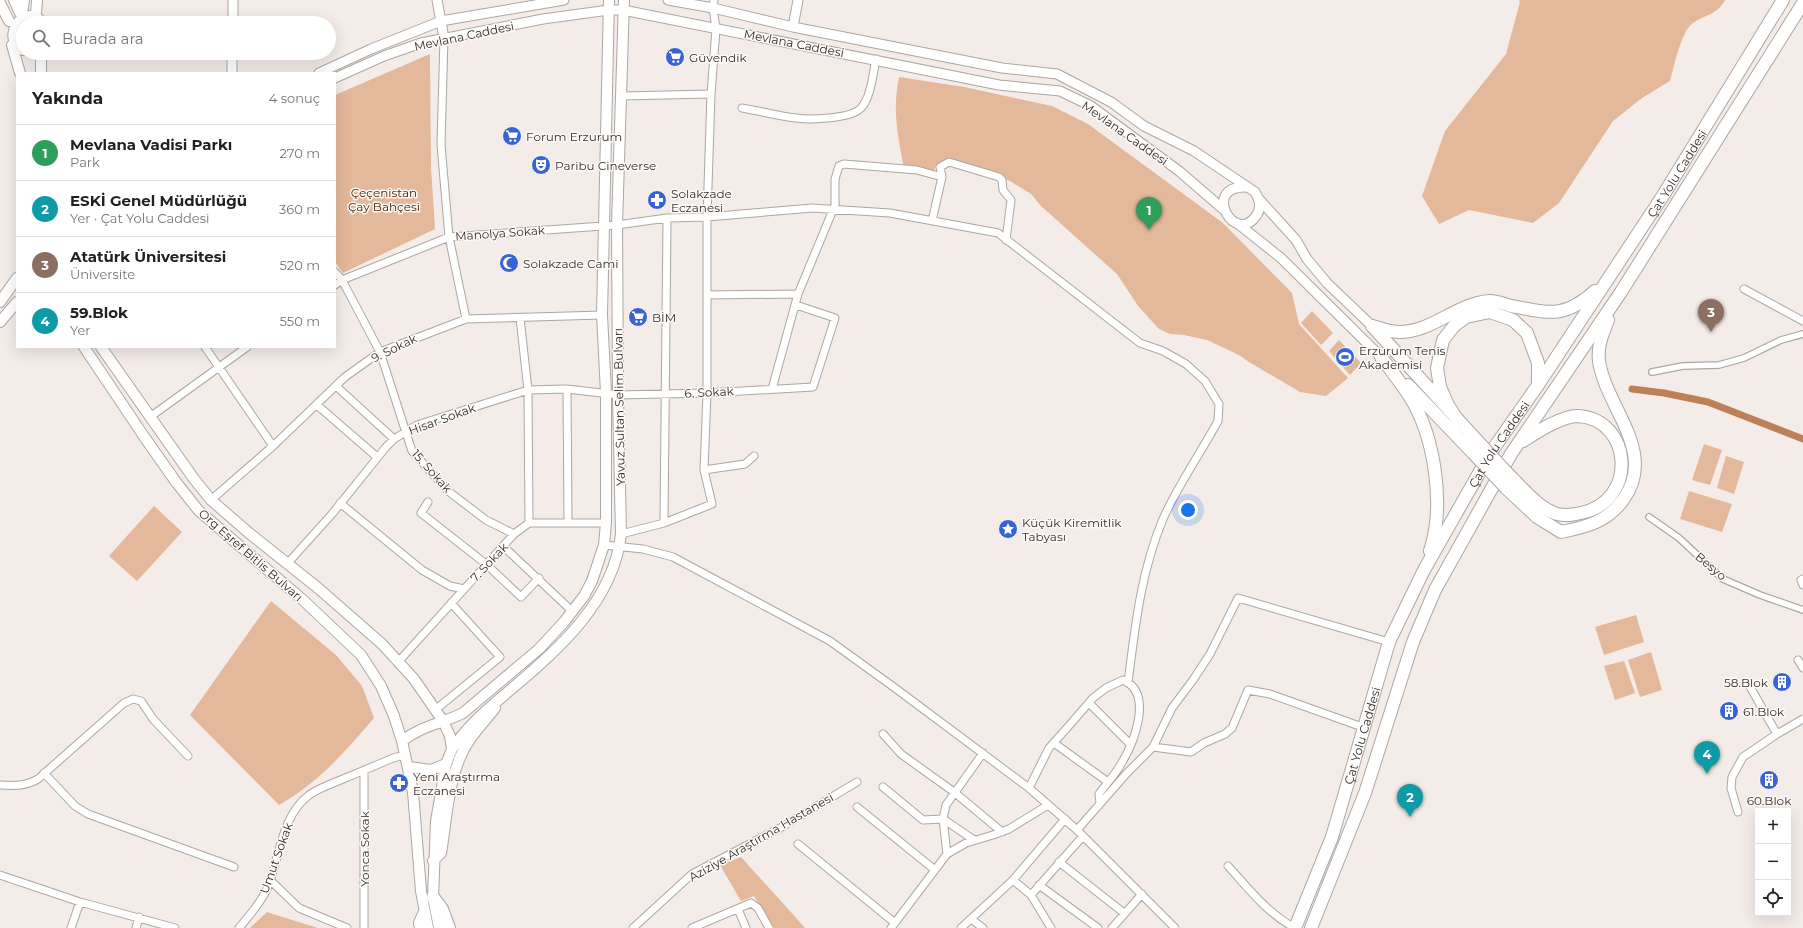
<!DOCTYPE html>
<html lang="tr">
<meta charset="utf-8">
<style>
:root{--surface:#fff;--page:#f6f6f6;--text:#202124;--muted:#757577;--line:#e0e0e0;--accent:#1a73e8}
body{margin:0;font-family:Montserrat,sans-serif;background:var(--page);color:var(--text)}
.controls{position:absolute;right:12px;bottom:12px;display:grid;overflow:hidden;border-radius:0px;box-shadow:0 4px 16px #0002}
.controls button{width:36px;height:36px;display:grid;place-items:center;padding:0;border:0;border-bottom:1px solid var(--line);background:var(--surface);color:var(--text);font:20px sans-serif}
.you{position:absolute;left:1188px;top:510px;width:14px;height:14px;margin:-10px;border:3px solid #fff;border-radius:50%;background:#1a73e8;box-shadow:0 0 0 6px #1a73e833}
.badge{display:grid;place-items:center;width:26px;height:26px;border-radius:50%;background:var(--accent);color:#fff;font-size:13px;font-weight:700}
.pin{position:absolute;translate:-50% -33px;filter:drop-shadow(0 1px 2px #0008)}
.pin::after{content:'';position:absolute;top:21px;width:14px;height:12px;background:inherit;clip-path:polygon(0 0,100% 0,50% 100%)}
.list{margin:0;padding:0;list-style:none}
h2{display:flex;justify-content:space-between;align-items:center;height:52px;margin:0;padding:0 16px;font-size:17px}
h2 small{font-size:13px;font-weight:400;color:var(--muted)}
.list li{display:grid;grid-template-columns:26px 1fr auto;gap:12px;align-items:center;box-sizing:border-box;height:56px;padding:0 16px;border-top:1px solid var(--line)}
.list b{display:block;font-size:15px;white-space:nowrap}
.list p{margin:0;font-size:13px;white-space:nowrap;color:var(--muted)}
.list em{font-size:13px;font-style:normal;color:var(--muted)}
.icon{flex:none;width:22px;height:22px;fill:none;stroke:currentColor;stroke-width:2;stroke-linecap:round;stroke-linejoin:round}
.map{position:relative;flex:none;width:1803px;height:928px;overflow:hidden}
.search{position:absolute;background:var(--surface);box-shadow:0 4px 16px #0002;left:16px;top:16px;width:320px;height:44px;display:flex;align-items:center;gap:10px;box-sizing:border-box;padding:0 14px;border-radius:22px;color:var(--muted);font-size:15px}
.panel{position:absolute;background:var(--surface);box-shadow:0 4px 16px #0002;left:16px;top:72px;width:320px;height:276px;border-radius:0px}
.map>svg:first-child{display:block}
.green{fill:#e4b89a}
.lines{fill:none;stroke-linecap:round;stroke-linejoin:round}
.canal{stroke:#bd8158;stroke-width:7}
.pedestrian-casing{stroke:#ada7a2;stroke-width:8}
.minor-casing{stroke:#ada7a2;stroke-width:9}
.tertiary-casing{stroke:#ada7a2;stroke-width:11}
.secondary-casing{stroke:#ada7a2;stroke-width:12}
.trunk-casing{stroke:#ada7a2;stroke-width:14}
.pedestrian{stroke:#fff;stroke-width:5.5}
.minor{stroke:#fff;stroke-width:7}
.tertiary{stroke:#fff;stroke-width:9}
.secondary{stroke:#fff;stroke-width:10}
.trunk{stroke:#fff;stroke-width:12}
.trunk-bridge-casing{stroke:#ada7a2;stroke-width:14;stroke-linecap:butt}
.trunk-bridge{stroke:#fff;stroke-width:12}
.labels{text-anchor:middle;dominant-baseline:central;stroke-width:3;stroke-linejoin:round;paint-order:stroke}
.street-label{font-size:12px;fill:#312e2d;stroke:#fefaf7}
.poi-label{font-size:12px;fill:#312e2d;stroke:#fefaf7;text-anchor:start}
.park-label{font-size:12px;fill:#4a2301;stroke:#fefaf7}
</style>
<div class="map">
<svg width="1803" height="928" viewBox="0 0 1803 928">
<rect width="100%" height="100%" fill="#f3ece8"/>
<path class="green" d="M1519 0H1725C1717 15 1706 14 1693 23 1681 31 1674 67 1670 81L1642 98 1613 121 1559 203 1533 223 1469 210 1439 224 1422 196 1445 131 1506 54 1520 2Z
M430 54 431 167 435 229 343 273 335 262V95Z
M899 77 964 87 1052 106 1088 124 1223 223 1292 293 1299 324 1348 378 1326 396 1300 392 1249 362 1239 355 1207 340 1184 335 1170 334 1159 329 1138 306 1117 274 1041 206 1031 194 1010 181 944 161 935 167 934 175 904 169C898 135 892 112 899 77Z
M1312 311 1333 333 1321 345 1301 323Z
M1339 340 1361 363 1350 375 1329 351Z
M1704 444 1722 450 1710 485 1692 480Z
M1726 456 1744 462 1734 494 1717 488Z
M1689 491 1732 504 1722 532 1680 519Z
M154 506 182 532 137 581 109 556Z
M271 601 336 655 362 686 374 718C344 753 319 782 279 805L190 715Z
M1636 615 1644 642 1604 655 1595 627Z
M1651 652 1662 690 1640 697 1628 660Z
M1624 661 1635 693 1615 700 1604 666Z
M741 857 798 920 805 928H774L754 896 741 901 720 865Z
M267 912 273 914 318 928H250Z"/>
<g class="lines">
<path class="canal" d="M1632 389 1664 393 1708 402 1803 439"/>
<g class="pedestrian-casing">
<path id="pedestrian" d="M1652 372 1683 366 1719 365 1744 358 1781 340 1803 334
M1649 517 1679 538 1723 579 1760 595 1803 610"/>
</g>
<g class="minor-casing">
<path id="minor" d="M444 38 441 145 449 237 466 319
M621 96 711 94
M742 108C760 111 778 116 796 118 810 120 851 119 861 108 871 98 873 73 876 59
M932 221 942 177 940 167 949 162 999 177 1002 180 1003 190 1011 200 1006 240
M335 272 342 280 380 352 412 451 448 491 486 520 514 534
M335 285 342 280 449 237 617 225 667 218 707 217 812 208 890 213 998 233 1140 343 1163 351 1186 364 1205 381 1219 404 1218 421C1200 454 1178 485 1163 519 1141 571 1135 627 1128 683
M1744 289 1803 321
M707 295 798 294
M520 318 528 390 529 523
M205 347 273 446
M336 386 394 439
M567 389 568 523
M772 389 798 294 835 205V179L839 166 844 164 917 170 942 177
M317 405 377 457
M150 417 247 347
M704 470 745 464 754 456
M211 500 273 446 345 377 380 352 466 319 602 315
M428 502 421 513 486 564 521 597 539 578
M340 503 422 570 450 586 464 589
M664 523 667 218
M621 534 664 523 712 504 704 470 707 393V217L711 94 716 29 713 8 714 0
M604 545 643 549 673 557 830 641 895 688 1029 788 1077 830 1175 928
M503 546 573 612
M287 564 332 514 386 447 394 439 417 425 528 390 567 389 618 395 707 393 813 387 835 318 796 305
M1803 579 1801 580 1803 585
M1798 660 1803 668
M399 661 514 534 529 523H606
M1749 685 1777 734
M1089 703 1130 744
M435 710 500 657 451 603
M883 734 901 754 954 792 1002 832
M1054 743 1108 782
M1153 747 1172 708 1193 680 1210 654 1238 598 1389 642
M44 773 75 806 88 814 234 867
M0 785C14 786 26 786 38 779L124 703 133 699 141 701 153 719 188 756
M883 787 923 820 943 819 974 840
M1029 788 1049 748 1067 728 1093 698 1106 688 1123 680C1154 693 1134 743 1121 764 1115 775 1106 784 1099 794L1100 803
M857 807 935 870
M1738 812 1731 788 1732 777 1743 757 1777 734 1803 719
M1077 830 1127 773 1153 747 1191 752 1204 743 1225 734 1232 728 1248 690 1270 694 1365 728
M798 844 895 923
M947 854 943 819 946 805 983 753
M1059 862 1124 913
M1228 866C1249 889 1267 913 1295 928
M0 875 80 902 175 928
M270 880 299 908 347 928
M1013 880 1031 895 1051 928
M1039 885 1098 928
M1031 895 1083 836
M738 909 746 928
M971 919 983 928
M71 928 80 902
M136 928 139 917
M239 928C249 916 259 905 266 891 280 860 280 817 309 795 319 788 331 784 343 779 360 772 377 765 393 758L405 755
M364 928V770
M633 928 692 874 780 828 857 782
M692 928 751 903 758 908 769 928
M891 928 947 854 966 843 993 835 1009 829 1048 805
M961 928 1013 880 1065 819
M1112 928 1142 894"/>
</g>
<g class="tertiary-casing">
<path id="tertiary" d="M437 0 444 38
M668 0 713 8 793 27 1002 68 1057 74 1111 102 1144 126 1194 151 1255 192C1260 200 1262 208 1256 216 1235 246 1201 187 1245 187
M233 23V0
M793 27 798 0
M232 73V53
M319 73 371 49 441 21 564 0
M335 78 384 56 421 43 543 19 609 10H623L999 85 1060 91 1091 106 1179 171 1223 209
M1258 198 1296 240 1307 259 1327 283 1372 326
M1237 223 1281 258 1381 357"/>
</g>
<g class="secondary-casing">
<path id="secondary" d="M14 0 20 13
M0 3 9 21
M22 13 24 0
M36 14 37 0
M12 45 20 73
M23 50C0 40 23 0 43 23
M41 53V73
M0 302 17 278
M0 322 17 302
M84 347 145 438 176 482 199 511 303 600 361 655 381 686 394 716 402 741
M101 347 194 479 211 500 249 533 318 588 382 644 414 679 443 721 450 736 452 749 446 764 436 821 433 897 439 928
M452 749C468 725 488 709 509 691 558 650 614 601 621 534L618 395 617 225 624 0
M409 767 431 770 446 764
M433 861 441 853C447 818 448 778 465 747 473 733 485 721 495 708
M428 928 421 891 413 792 402 741C423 725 441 724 463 713L539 649 564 622 584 596 592 581 604 545 606 523V393L602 315 609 0"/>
</g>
<g class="trunk-casing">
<g id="trunk">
<path d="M1372 326C1380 328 1390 332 1399 332 1433 332 1457 303 1490 301 1497 301 1504 304 1511 306 1549 313 1564 319 1595 291"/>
<path d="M1372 326 1483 447"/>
<path d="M1381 357C1391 370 1401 383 1410 397 1435 437 1445 506 1430 551"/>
<path d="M1408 385 1473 453"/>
<path d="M1460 424 1448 405 1440 387 1437 368 1443 340 1454 326 1466 317 1490 312 1513 320 1527 333 1538 363V385"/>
<path d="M1512 478C1525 491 1539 508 1557 514 1566 516 1572 515 1581 513 1639 501 1632 419 1578 416 1561 416 1537 432 1523 441"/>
<path d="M1506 488 1537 517 1561 532C1586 527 1607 522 1623 500 1658 452 1606 408 1599 361 1597 346 1603 333 1608 320"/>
<path d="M433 897 442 909 449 928"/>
<path d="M421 928 420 923 424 914"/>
<path id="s1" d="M1295 928 1332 837 1389 642 1424 570 1491 452 1538 385 1664 194 1783 0"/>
<path d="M1311 928 1365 793 1413 642 1435 590 1511 454 1621 292 1803 3"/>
</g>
</g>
<use href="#pedestrian" class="pedestrian"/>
<use href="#minor" class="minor"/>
<use href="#tertiary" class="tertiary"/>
<use href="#secondary" class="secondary"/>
<use href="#trunk" class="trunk"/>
<g class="trunk-bridge-casing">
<path id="trunk-bridge" d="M1483 447 1512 478
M1473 453 1506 488"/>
</g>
<use href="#trunk-bridge" class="trunk-bridge"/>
</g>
<defs>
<g id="supermarket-disc" transform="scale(1)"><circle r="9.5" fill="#3763d3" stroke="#fefaf7"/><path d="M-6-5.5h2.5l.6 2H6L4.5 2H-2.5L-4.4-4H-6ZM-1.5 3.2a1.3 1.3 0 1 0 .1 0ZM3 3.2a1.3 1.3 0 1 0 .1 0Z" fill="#fff"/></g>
<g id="theatre-disc" transform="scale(1)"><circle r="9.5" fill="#3763d3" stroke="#fefaf7"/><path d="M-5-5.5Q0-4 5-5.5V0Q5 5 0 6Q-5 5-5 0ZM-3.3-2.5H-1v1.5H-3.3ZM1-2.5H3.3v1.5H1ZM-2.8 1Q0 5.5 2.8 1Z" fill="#fff"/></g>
<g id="pharmacy-disc" transform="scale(1)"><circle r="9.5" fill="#3763d3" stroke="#fefaf7"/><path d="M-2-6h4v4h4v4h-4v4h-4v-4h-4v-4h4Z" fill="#fff"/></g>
<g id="mosque-disc" transform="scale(1)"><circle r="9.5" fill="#3763d3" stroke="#fefaf7"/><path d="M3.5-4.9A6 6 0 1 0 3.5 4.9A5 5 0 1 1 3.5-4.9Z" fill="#fff"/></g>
<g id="stadium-disc" transform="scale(1)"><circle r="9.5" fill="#3763d3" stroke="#fefaf7"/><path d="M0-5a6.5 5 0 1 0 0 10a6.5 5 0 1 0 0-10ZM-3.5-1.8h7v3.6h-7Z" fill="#fff"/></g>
<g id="sight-disc" transform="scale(1)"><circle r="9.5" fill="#3763d3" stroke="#fefaf7"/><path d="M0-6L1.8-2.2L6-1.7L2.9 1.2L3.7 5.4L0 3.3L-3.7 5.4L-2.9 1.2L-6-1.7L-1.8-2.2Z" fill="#fff"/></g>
<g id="building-disc" transform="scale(1)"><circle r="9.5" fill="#3763d3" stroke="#fefaf7"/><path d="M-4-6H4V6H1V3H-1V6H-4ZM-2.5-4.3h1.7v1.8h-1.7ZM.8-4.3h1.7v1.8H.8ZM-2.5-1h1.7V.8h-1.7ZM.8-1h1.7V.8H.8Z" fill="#fff"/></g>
</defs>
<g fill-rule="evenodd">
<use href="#supermarket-disc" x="675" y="57"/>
<use href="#supermarket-disc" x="512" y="136"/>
<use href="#theatre-disc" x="541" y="165"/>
<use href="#pharmacy-disc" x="657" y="200"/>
<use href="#mosque-disc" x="509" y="263"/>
<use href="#supermarket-disc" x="638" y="317"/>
<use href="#stadium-disc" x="1345" y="357"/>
<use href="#sight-disc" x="1008" y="529"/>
<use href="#building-disc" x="1782" y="682"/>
<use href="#building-disc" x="1729" y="711"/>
<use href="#building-disc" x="1769" y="780"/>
<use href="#pharmacy-disc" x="399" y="783"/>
</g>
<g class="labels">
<g class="street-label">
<text transform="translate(464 36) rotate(-12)">Mevlana Caddesi</text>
<text transform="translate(794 43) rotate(11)">Mevlana Caddesi</text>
<text transform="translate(1125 133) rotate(35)">Mevlana Caddesi</text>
<text stroke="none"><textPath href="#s1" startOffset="852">Çat Yolu Caddesi</textPath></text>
<text transform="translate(500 233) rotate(-4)">Manolya Sokak</text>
<text transform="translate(394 348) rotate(-26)">9. Sokak</text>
<text transform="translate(709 392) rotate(-3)">6. Sokak</text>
<text transform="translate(619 407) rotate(-91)">Yavuz Sultan Selim Bulvarı</text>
<text transform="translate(442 419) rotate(-20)">Hisar Sokak</text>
<text stroke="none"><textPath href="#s1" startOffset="528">Çat Yolu Caddesi</textPath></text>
<text transform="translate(432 471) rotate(48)">15. Sokak</text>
<text transform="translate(251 555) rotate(41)">Org Eşref Bitlis Bulvarı</text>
<text transform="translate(489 562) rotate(-47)">7. Sokak</text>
<text transform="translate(1711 566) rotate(40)">Besyo</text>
<text stroke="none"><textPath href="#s1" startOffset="204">Çat Yolu Caddesi</textPath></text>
<text transform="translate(761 837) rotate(-30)">Aziziye Araştırma Hastanesi</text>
<text transform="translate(364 849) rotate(-90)">Yonca Sokak</text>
<text transform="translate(276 858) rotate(-70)">Umut Sokak</text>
</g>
<g class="poi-label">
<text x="689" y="57">Güvendik</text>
<text x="526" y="136">Forum Erzurum</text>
<text x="555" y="165">Paribu Cineverse</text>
<text x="671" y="193">Solakzade<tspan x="671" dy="14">Eczanesi</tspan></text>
<text x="523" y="263">Solakzade Cami</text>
<text x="652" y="317">BİM</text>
<text x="1359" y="350">Erzurum Tenis<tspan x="1359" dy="14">Akademisi</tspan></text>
<text x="1022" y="522">Küçük Kiremitlik<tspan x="1022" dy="14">Tabyası</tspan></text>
<text x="1768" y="682" text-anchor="end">58.Blok</text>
<text x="1743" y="711">61.Blok</text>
<text x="413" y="776">Yeni Araştırma<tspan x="413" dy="14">Eczanesi</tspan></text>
<text x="1769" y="800" text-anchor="middle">60.Blok</text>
</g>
<g class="park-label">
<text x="384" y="192">Çeçenistan<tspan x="384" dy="14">Çay Bahçesi</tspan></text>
</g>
</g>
</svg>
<div class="controls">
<button>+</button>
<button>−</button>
<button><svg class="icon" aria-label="locate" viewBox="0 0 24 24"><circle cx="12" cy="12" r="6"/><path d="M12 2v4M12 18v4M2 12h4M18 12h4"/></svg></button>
</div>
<div class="you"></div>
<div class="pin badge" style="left:1149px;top:230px;background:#2e9e5b">1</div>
<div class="pin badge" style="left:1410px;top:817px;background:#0f9aa8">2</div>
<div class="pin badge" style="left:1711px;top:332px;background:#8d6e63">3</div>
<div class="pin badge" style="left:1707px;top:774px;background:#0f9aa8">4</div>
<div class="search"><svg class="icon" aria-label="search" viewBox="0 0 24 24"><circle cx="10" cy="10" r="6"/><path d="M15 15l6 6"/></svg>Burada ara</div>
<section class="panel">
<h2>Yakında<small>4 sonuç</small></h2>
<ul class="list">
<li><span class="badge" style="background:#2e9e5b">1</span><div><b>Mevlana Vadisi Parkı</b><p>Park</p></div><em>270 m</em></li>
<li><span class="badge" style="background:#0f9aa8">2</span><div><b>ESKİ Genel Müdürlüğü</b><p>Yer · Çat Yolu Caddesi</p></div><em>360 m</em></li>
<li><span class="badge" style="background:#8d6e63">3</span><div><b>Atatürk Üniversitesi</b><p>Üniversite</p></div><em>520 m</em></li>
<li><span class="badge" style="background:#0f9aa8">4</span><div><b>59.Blok</b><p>Yer</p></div><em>550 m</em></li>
</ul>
</section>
</div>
